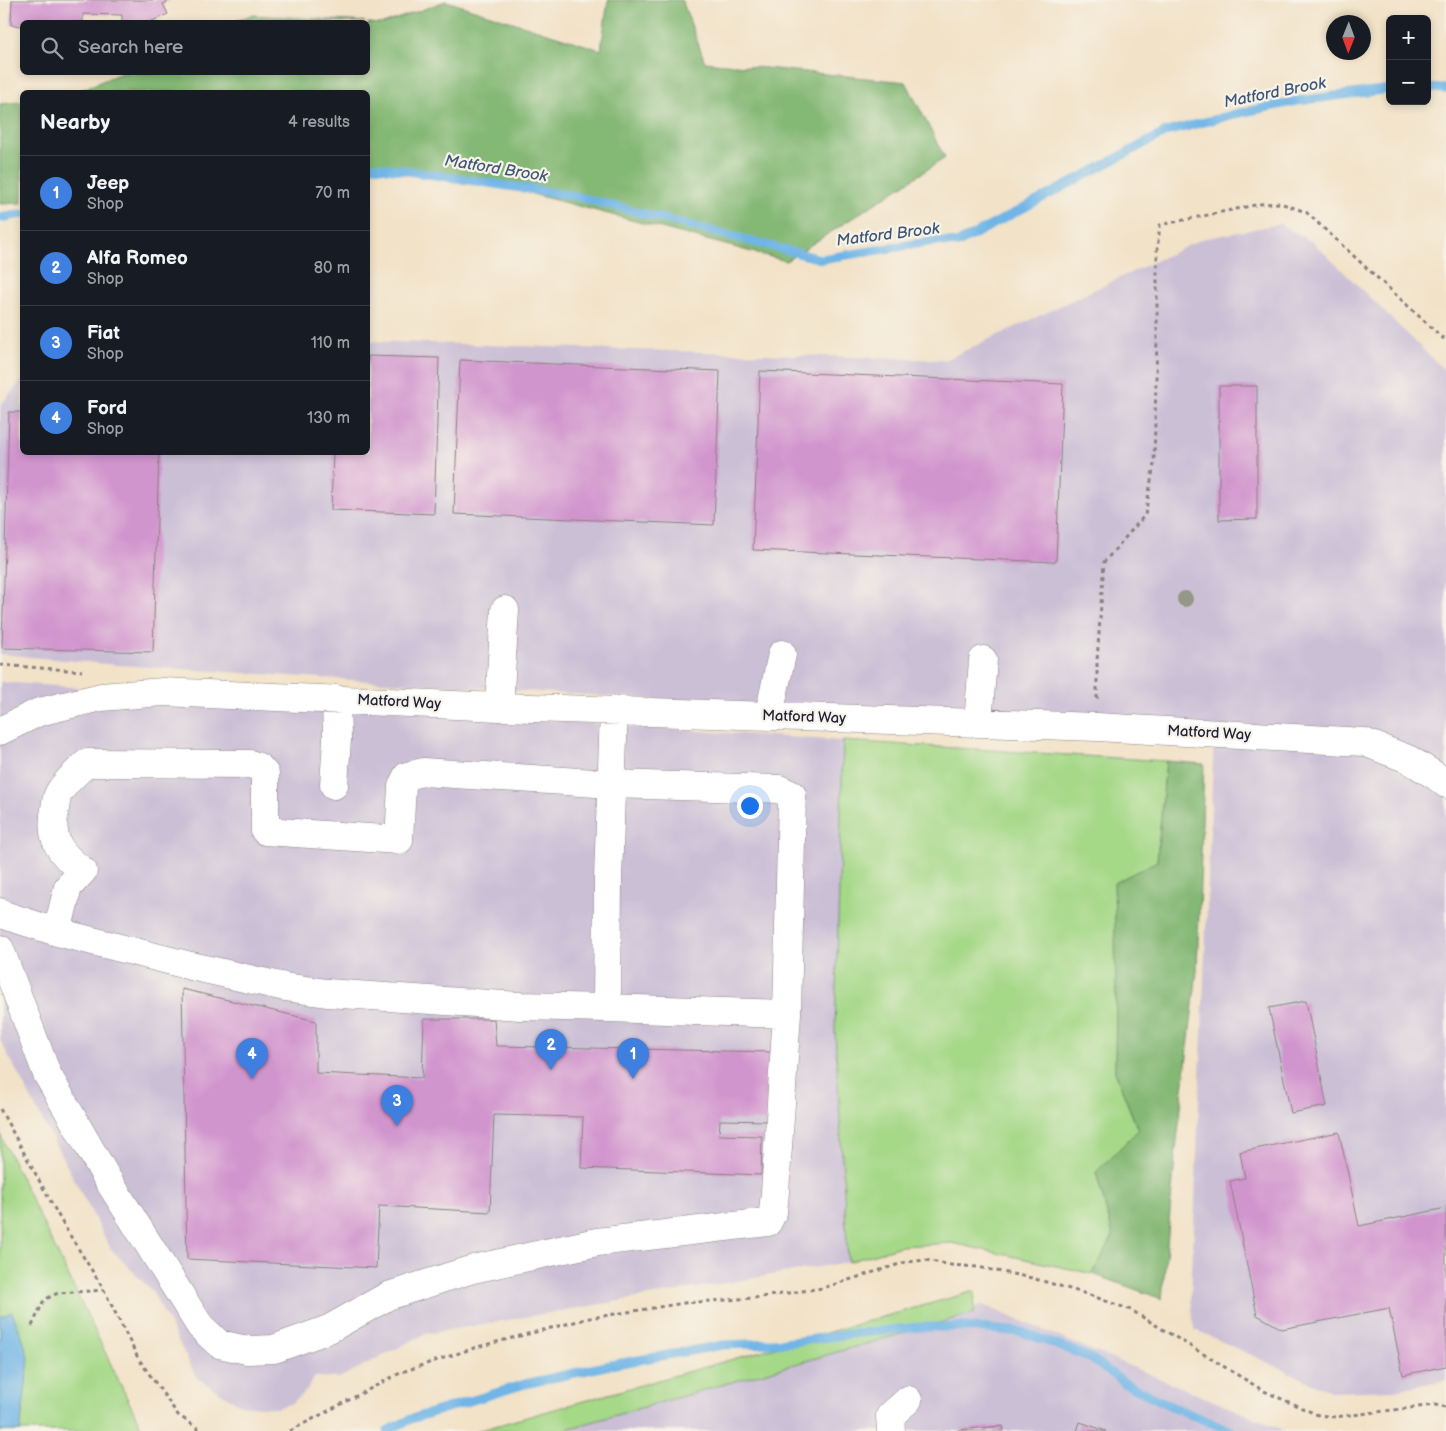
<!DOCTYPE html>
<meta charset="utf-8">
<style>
:root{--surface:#171b24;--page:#20242c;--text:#f1f3f6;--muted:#9ea1a6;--line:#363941;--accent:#ea580c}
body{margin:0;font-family:"Balsamiq Sans",sans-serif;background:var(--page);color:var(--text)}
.controls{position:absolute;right:15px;top:15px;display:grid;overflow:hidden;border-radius:8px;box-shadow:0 2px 8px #0003}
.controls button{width:45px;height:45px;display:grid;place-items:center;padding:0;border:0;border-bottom:1px solid var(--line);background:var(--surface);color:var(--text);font:25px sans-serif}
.compass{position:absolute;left:1326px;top:15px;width:45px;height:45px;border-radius:50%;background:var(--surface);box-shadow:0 2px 8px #0003;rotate:181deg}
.you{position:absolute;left:749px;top:805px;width:18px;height:18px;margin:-12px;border:4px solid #fff;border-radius:50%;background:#1a73e8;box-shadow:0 0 0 8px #1a73e833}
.badge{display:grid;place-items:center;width:32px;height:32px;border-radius:50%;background:var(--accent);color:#fff;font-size:16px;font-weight:700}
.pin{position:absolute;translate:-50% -41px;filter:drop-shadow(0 1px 2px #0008)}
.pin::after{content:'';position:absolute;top:26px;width:18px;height:15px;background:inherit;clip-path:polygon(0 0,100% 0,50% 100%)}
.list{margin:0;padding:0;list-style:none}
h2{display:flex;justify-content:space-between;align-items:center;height:65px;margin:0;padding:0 20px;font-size:21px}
h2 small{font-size:16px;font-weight:400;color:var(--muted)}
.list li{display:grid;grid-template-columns:32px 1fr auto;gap:15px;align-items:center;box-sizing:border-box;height:75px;padding:0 20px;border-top:1px solid var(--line)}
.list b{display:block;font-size:19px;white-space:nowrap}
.list p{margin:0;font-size:16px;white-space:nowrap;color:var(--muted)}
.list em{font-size:16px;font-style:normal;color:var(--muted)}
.icon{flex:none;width:28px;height:28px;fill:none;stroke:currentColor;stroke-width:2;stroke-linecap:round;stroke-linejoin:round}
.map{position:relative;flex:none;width:1446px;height:1431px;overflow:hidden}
.search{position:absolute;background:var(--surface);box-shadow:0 2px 8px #0003;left:20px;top:20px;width:350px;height:55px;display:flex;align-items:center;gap:12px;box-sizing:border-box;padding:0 18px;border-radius:8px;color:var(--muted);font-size:19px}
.panel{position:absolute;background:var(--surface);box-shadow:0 2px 8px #0003;left:20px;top:90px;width:350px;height:365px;border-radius:8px}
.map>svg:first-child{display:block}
.industrial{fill:#cbbfd6}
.green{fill:#a5d887;stroke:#647d61}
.forest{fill:#84b874;stroke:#536d58}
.water{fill:#6fb5e6;stroke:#486c90}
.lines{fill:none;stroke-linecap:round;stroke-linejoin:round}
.stream{stroke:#6fb5e6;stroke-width:9}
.building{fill:#d195ce}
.minor-casing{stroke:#8a8281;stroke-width:29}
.path{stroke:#8a8281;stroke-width:3;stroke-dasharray:4 4;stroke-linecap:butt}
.minor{stroke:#fff;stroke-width:28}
.tree{fill:#959787}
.labels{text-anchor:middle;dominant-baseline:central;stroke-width:4.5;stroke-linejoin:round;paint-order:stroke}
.street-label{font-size:15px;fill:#22223b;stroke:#f7f3e8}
.water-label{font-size:16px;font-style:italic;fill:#3d5577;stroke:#f7f3e8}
</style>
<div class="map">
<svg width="1446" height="1431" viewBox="0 0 1446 1431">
<rect width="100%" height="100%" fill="#f7f3e8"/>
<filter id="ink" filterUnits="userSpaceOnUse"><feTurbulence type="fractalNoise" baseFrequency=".02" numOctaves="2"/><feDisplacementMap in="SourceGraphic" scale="10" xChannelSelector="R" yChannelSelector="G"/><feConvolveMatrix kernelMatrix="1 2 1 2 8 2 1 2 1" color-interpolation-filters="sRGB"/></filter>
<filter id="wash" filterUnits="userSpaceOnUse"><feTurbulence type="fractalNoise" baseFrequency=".0096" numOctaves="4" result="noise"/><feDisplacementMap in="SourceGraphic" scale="20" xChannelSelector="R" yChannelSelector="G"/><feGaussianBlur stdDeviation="1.12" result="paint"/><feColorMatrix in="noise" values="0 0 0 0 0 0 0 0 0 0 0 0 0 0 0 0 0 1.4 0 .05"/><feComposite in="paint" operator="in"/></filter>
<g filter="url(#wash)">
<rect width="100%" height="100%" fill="#f2e2c7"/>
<path class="industrial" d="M1280 224 1313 242 1446 372V1380L1394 1390 1332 1392 1194 1329 1191 1297 1214 735 118 665 0 654V405L22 380V452H368V341L945 360 1202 239Z
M0 682 843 741 835 1032 848 1262 425 1334 339 1378 315 1377 308 1389 292 1403 276 1408 240 1405 197 1378 153 1292 111 1249 0 1040Z
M983 1305 1286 1431H541L837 1344Z"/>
<path class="green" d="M843 741 1166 761 1157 861 1116 990 1115 1072 1138 1130 1096 1172 1113 1236 1093 1274 952 1243 901 1246 848 1262 835 1032Z
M0 1134 143 1431H0Z
M975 1291 974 1313 560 1431H477Z"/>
<path class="forest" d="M608 0H682L705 62 906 82 945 158 786 261 491 183 368 167V92H76L121 73 368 72V23L383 24 446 1 601 50Z
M251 15 365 22H233Z
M22 102V203L0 204V104Z
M1166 761 1204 764 1197 971 1175 1158 1162 1299 1093 1274 1113 1236 1096 1172 1138 1130 1115 1072 1116 990 1114 883 1157 861Z"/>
<path class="water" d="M12 1312 22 1336 29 1360 20 1431H0V1317Z"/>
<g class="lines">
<path class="stream" d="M1427 88 1446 89
M368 165 575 196 821 259 935 241 958 243 1166 132 1235 114 1297 101 1390 89
M0 218 22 214
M387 1431 411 1419 525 1384 610 1365 723 1345 793 1342 851 1334 918 1327H965L1022 1332 1089 1357 1126 1384 1175 1408 1231 1431"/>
</g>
<g id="blocks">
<path class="building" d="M12 0H171L163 4 168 14 150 22H122V15L83 14V22H22V26L11 25Z
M368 356 439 358 434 514 331 510 333 452H368Z
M460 360 720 371 714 525 454 514Z
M760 371 1063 384 1056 562 753 550Z
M1219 386H1257V519L1219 520Z
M9 412H22V452H159L153 652 2 648Z
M182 989 316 1021V1073L422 1078 424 1019H494L496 1046 772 1052 770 1121 720 1120 719 1135 762 1136 761 1175 581 1168 583 1117 494 1115 490 1212 379 1206 376 1268 187 1259Z
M1306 1001 1327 1106 1291 1113 1269 1008Z
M1339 1132 1359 1226 1446 1208V1366L1403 1375 1389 1308 1282 1329 1257 1315 1230 1181 1245 1178 1240 1152Z
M1080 1422 1106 1431H1077Z
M1003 1426 1004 1431H958V1430Z"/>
</g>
</g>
<g filter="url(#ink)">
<use href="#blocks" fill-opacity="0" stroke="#8a8281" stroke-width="1"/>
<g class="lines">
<g class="minor-casing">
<path id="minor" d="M499 707 505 610
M769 715 782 654
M978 723 983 660
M0 731 39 712 101 697 163 692 499 707 1097 727 1364 742 1408 759 1436 776 1446 784
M334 785 337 739 336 699
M0 912 4 915 57 932 191 966 285 987 327 993 520 1006 607 1008 608 878 614 711
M57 932 68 887 83 871C60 854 49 840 55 809 56 803 56 796 60 791 67 780 77 772 87 763L250 764 259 767 265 774V831L399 840 402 786 407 776 423 772 611 784 779 789 792 795 787 1014 607 1008
M0 949 47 1074 108 1180 200 1326 219 1344 247 1350 274 1349 329 1329 388 1296 473 1269 597 1242 768 1222 773 1212 775 1192 787 1014
M891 1431 890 1416 908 1400"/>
</g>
<path class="path" d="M0 665 82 671
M1097 699V661L1104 562 1145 515 1154 464 1157 337V251L1160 225 1260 204 1280 203 1306 212 1446 341
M0 1109 63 1224 104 1290 138 1358 178 1415 202 1431
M32 1326 44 1300 58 1293 104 1290
M290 1431 402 1372 477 1347 590 1318 684 1303 754 1298 823 1288 906 1262 926 1260 951 1265 977 1267 1032 1278 1087 1294 1131 1310 1264 1391 1318 1415 1335 1417 1435 1405 1446 1407"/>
<use href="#minor" class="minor"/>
</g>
<circle class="tree" cx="1185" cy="599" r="8"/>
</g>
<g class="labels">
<g class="street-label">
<text transform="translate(399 702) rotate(3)">Matford Way</text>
<text transform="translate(804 717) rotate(2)">Matford Way</text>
<text transform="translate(1209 733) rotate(3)">Matford Way</text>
</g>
<g class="water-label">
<text transform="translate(1275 93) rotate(-11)">Matford Brook</text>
<text transform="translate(496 169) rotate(9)">Matford Brook</text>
<text transform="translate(888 235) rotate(-7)">Matford Brook</text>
</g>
</g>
</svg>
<div class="controls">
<button>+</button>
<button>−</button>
</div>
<svg class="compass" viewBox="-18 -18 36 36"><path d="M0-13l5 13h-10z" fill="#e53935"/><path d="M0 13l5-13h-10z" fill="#9ea1a6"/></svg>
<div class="you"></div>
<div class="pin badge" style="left:633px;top:1079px;background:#3f7fe0">1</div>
<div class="pin badge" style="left:551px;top:1070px;background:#3f7fe0">2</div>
<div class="pin badge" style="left:397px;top:1126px;background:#3f7fe0">3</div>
<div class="pin badge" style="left:252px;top:1079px;background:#3f7fe0">4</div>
<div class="search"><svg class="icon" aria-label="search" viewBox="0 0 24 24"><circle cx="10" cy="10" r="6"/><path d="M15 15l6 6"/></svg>Search here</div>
<section class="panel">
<h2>Nearby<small>4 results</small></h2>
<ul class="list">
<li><span class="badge" style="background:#3f7fe0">1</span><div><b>Jeep</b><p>Shop</p></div><em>70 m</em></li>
<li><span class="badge" style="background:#3f7fe0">2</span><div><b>Alfa Romeo</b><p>Shop</p></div><em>80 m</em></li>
<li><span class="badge" style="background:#3f7fe0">3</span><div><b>Fiat</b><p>Shop</p></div><em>110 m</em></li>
<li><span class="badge" style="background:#3f7fe0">4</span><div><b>Ford</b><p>Shop</p></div><em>130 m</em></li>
</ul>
</section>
</div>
